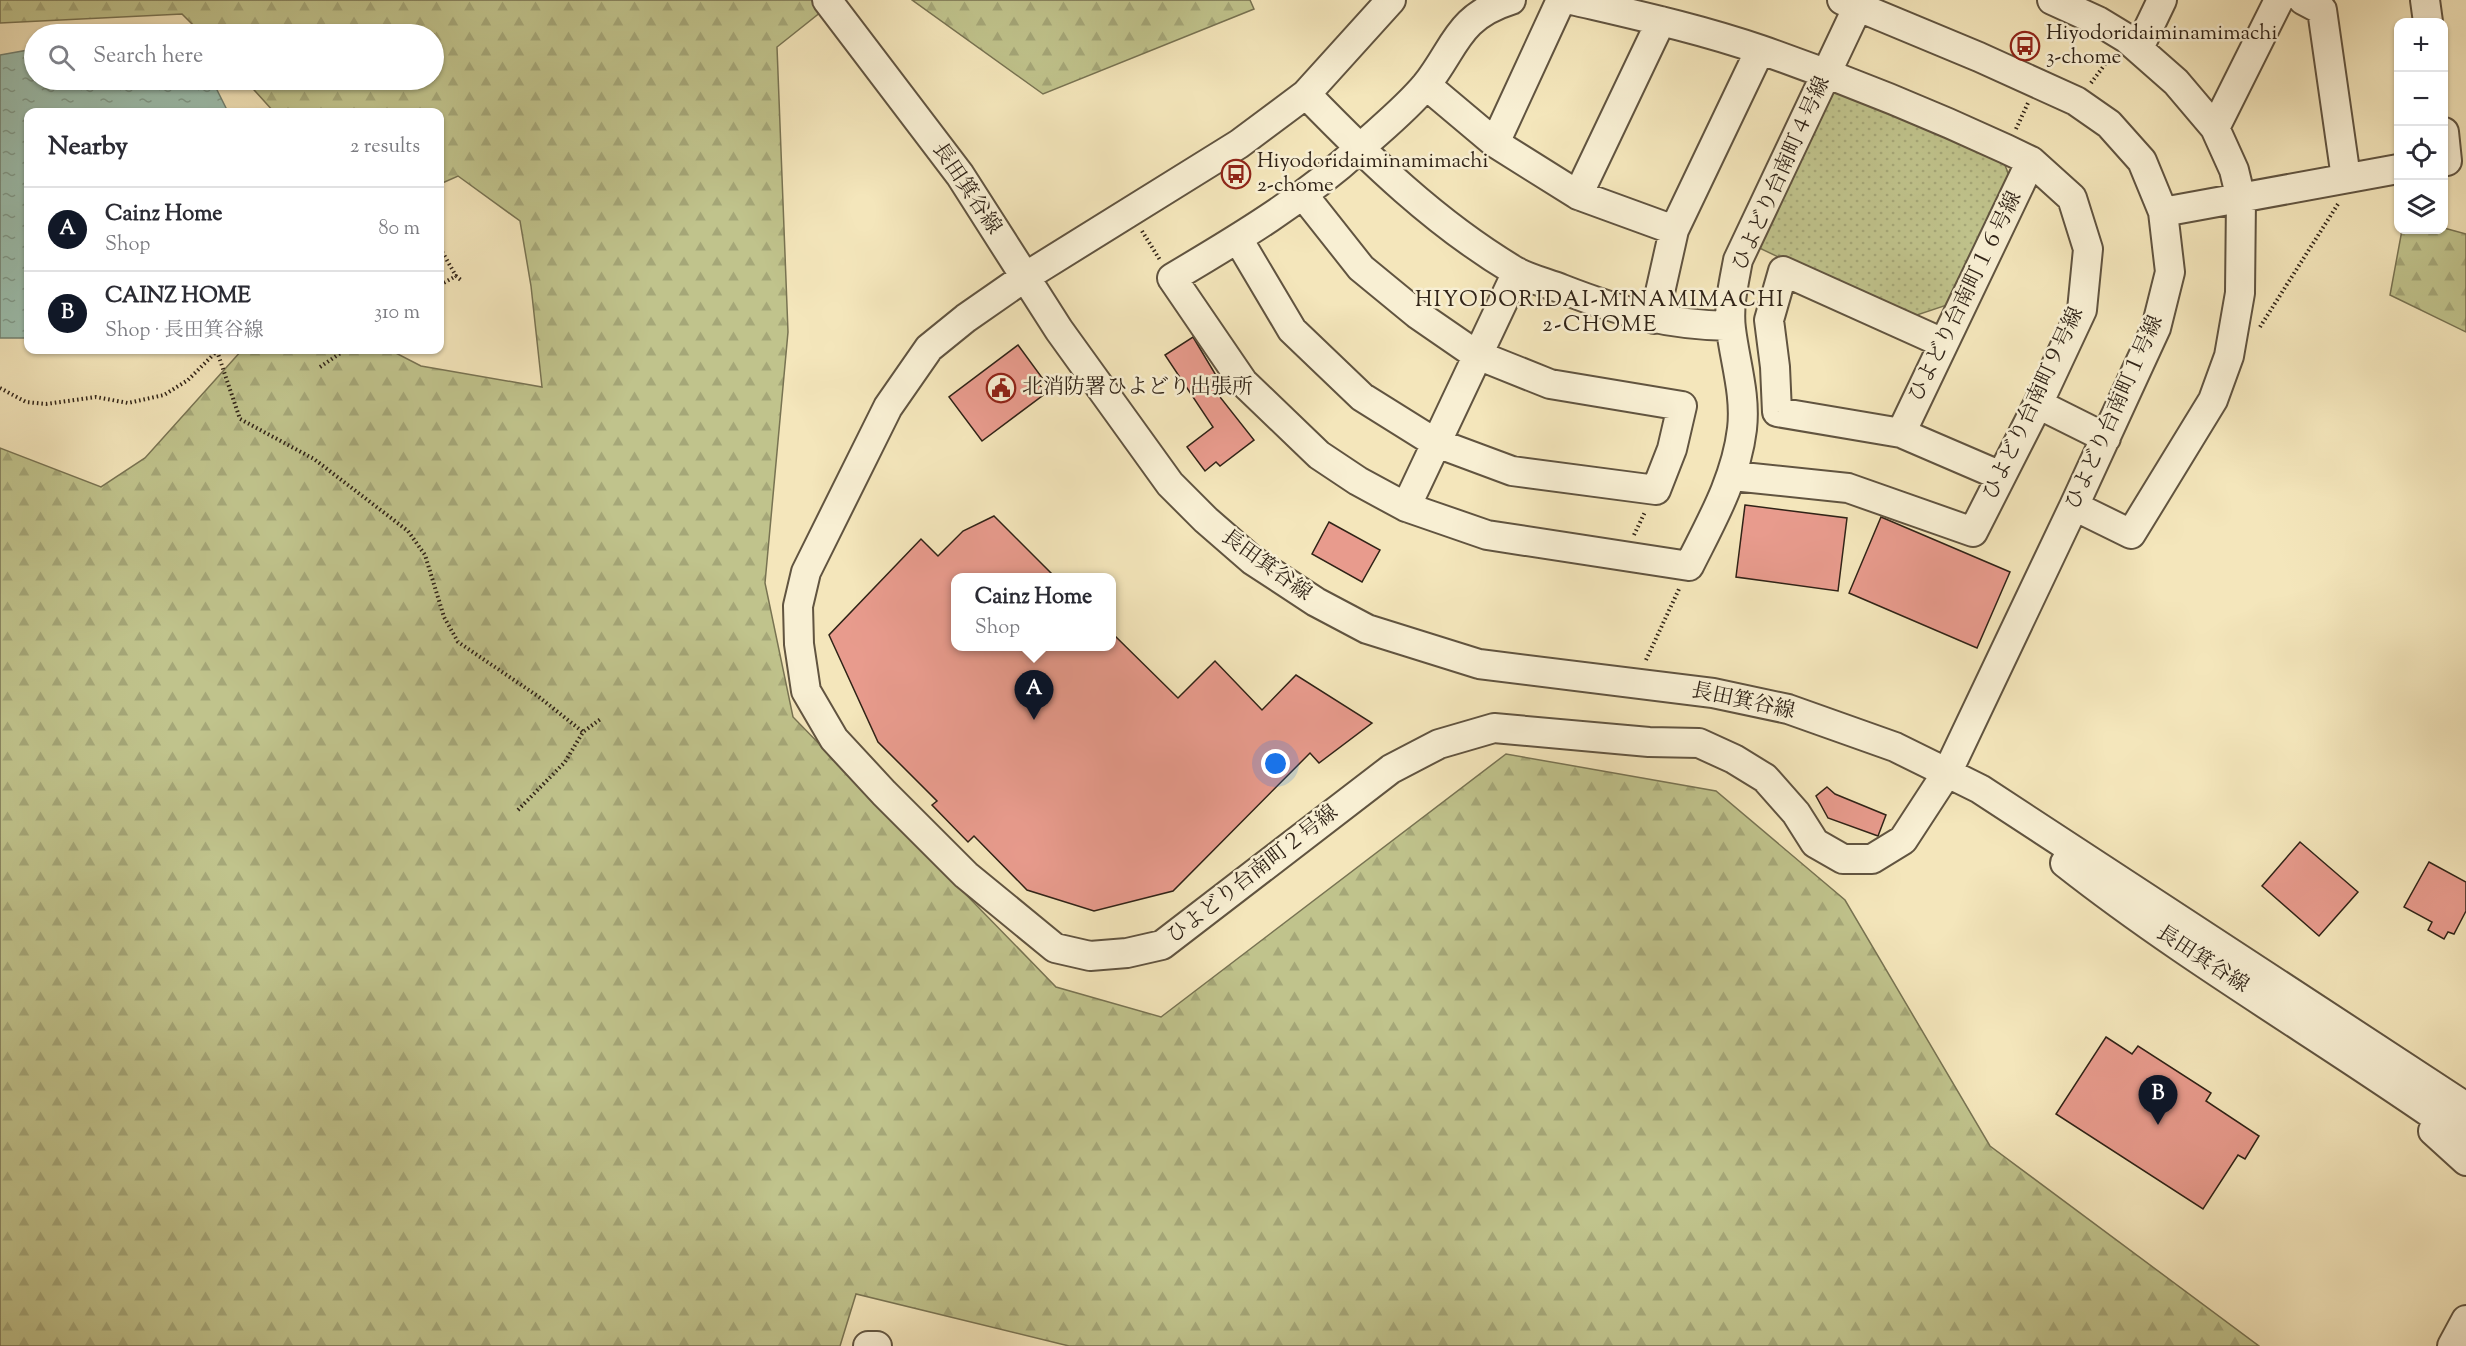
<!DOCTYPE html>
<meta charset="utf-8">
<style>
:root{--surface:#fff;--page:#f7f7f7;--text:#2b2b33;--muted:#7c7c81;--line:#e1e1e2;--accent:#111827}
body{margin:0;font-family:"Sorts Mill Goudy","Noto Serif JP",serif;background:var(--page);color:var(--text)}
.controls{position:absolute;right:18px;top:18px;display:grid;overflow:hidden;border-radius:12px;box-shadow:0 2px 4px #0004}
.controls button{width:54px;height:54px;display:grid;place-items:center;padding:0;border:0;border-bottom:2px solid var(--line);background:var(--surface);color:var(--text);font:30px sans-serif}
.you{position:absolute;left:1276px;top:764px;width:21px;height:21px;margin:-15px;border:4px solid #fff;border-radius:50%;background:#1a73e8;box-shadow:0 0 0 9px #1a73e833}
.badge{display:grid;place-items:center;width:39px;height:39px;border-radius:50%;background:var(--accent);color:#fff;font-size:20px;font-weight:700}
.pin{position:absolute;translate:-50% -50px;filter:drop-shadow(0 2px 3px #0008)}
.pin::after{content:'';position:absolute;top:32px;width:21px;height:18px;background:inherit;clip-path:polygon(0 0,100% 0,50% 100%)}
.popup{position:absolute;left:951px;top:573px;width:165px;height:78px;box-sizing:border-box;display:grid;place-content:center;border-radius:12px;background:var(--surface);filter:drop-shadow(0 2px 4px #0005);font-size:20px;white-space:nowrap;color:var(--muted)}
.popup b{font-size:22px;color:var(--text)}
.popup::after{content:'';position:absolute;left:50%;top:100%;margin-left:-12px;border:12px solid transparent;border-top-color:var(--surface)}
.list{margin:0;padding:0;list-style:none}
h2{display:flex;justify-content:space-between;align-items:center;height:78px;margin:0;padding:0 24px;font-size:26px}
h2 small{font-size:20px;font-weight:400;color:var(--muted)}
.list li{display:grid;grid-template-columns:39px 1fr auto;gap:18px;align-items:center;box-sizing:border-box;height:84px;padding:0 24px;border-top:2px solid var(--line)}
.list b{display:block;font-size:22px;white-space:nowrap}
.list p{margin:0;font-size:20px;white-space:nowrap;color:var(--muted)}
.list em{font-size:20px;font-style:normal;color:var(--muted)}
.icon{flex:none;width:33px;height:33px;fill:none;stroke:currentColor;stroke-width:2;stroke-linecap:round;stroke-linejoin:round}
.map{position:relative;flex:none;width:2466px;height:1346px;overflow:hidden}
.search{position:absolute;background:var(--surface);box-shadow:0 2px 4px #0004;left:24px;top:24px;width:420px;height:66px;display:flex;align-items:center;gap:15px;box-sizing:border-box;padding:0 21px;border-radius:33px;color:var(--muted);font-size:22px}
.panel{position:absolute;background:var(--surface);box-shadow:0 2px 4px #0004;left:24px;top:108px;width:420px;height:246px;border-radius:12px}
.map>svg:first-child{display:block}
.green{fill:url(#green-dots);stroke:#787352;stroke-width:1.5}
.forest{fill:url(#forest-firs);stroke:#787352;stroke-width:1.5}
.water{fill:url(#water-ripples);stroke:#718173;stroke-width:1.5}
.building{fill:#e89b8d;stroke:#302317;stroke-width:1.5}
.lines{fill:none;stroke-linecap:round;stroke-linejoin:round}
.minor-casing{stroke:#615440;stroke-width:32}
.path{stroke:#302317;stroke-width:4;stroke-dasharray:1.5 3;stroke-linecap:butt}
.minor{stroke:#f8efd3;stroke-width:28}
.labels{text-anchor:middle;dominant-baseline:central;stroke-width:5;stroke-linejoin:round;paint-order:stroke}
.poi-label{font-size:21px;fill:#302317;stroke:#f8efd3;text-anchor:start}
.street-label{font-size:21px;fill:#302317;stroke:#f8efd3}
.neighbourhood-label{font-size:22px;letter-spacing:1.5px;fill:#302317;stroke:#f8efd3}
</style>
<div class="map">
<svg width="2466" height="1346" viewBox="0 0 2466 1346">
<defs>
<pattern id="green-dots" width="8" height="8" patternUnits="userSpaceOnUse" patternTransform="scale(1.5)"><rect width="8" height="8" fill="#c0c38c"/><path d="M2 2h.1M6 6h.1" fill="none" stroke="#a5a778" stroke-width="1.8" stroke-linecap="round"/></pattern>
<pattern id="forest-firs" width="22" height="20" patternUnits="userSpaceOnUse" patternTransform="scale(1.5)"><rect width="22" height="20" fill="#c0c38c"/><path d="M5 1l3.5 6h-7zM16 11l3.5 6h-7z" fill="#a5a778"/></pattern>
<pattern id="water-ripples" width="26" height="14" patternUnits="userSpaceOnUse" patternTransform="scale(1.5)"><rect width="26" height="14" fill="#9cc0b0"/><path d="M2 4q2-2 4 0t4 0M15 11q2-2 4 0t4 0" fill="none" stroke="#809c8e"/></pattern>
</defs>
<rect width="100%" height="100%" fill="#f4e6bb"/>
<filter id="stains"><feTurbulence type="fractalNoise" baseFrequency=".00333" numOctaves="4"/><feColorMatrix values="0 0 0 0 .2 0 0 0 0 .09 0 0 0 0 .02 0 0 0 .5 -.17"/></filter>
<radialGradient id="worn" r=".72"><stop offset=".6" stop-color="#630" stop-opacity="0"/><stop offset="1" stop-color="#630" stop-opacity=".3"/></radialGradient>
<path class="green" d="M1842 89 2001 155 2010 178 1950 304 1908 318 1755 246 1828 92Z"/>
<path class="forest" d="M0 0H836L777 47 788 332 765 583 793 717 1056 987 1161 1017 1506 754 1716 791 1845 900 1990 1146 2259 1346H1069L856 1294 840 1346H0V448L101 487 145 458 242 350H390L421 366 542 387 531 286 520 221 458 176 440 184V112H274L245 80H434V34H202L182 14 0 23Z
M912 0H1250L1254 9 1043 94Z
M2444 228 2466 234V332L2390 295 2402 230Z"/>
<path class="water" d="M34 49V80H212L228 112H28V338H0V55Z"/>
<path class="building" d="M1193 337 1223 387 1216 392 1254 440 1220 466 1216 462 1205 471 1187 447 1213 427 1165 355Z
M1018 345 1043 379 1038 383 1046 393 982 441 949 397Z
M1745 505 1847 518 1838 591 1736 577Z
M994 516 1056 578H956V646H1112V633L1178 698 1215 661 1262 710 1296 675 1372 723 1319 763 1310 753 1173 891 1094 911 1027 890 974 836 968 842 932 805 937 801 878 742 829 635 921 539 938 556 963 531Z
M1881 517 2010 572 1977 648 1849 593Z
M1329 522 1380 550 1362 582 1312 554Z
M1827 787 1835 794 1886 815 1878 836 1828 818 1816 796Z
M2300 842 2358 892 2319 936 2262 886Z
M2429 862 2466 882V911L2454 934 2448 932 2444 939 2428 930 2432 922 2404 907Z
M2106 1037 2132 1054 2138 1046 2211 1093 2206 1101 2259 1136 2245 1159 2238 1155 2203 1209 2056 1114Z"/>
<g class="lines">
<g class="minor-casing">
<path id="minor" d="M827 0 960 175 1059 330 1170 484 1206 520 1252 560 1316 602 1367 629 1479 664 1713 693 1788 709 1895 747 1980 789 2466 1107
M1391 0 1306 94 1239 144 1025 277 966 318 929 348 888 407 806 572 798 606 799 644 806 691 834 739 884 793 966 875 1055 948 1090 956 1127 953 1162 945 1391 769 1439 744 1494 728 1649 742 1699 743 1734 759 1765 778 1796 813 1815 843 1843 859H1872L1903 840 1948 771 2074 506 2156 328 2170 272 2163 212 2142 161 2109 124 2076 101 1979 57 1842 0
M1511 0C1457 17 1456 47 1426 85 1407 108 1382 128 1360 148 1303 200 1238 239 1172 278L1243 382 1319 455 1358 481 1406 507 1487 535 1689 566C1711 522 1736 479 1742 429 1746 395 1735 362 1731 329 1728 306 1734 282 1738 260L1861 0
M1572 0C1636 15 1700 29 1761 50 1845 79 1926 112 2006 149L2031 161 2072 198 2088 249 2082 310 2038 404 1973 532 1848 488 1733 476
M2052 0 2098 21 2126 38 2176 82 2215 128 2234 170 2241 199 2240 293 2229 356 2213 400 2131 534 2074 506
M2303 0 2322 10 2346 178
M2425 0 2428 22
M2139 48 2162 0
M1426 85 1495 143 1578 195 1674 230
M1306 94C1370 160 1436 224 1515 271 1529 279 1547 283 1562 289 1621 312 1667 325 1730 326
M2215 128 2279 0
M2444 132 2447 161
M1495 143 1561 0
M1578 195 1661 21
M2163 212 2398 169
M1238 239 1292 330 1362 397 1434 442 1512 471 1656 490 1672 449 1682 406 1550 384 1475 354 1417 314 1361 268 1304 196
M1654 319 1674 230 1760 50
M1943 343 1783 271 1769 320 1775 367 1777 412 1901 433 2001 476
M2038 404 2106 438
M1901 433 2031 161
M1406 507 1517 272
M2065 863C2192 963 2334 1044 2466 1138
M2433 1131 2466 1161
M868 1346H877
M2452 1346 2466 1320"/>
</g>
<path class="path" d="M2091 83 2112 55
M2016 129 2028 103
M1142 231 1160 260
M440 248 456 276
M440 285 456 276 462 281
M2260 327 2338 204
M360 350 361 353
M217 351 240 419 314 459 408 531 425 555 444 617 458 642 539 697 583 732
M320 367 345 350
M0 388 26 402 46 404 96 397 128 403 164 395 188 380 217 351
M1634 535 1645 512
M1646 660 1679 589
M518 810 565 762 583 732 602 718"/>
<use href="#minor" class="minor"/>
</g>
<defs>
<g id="bus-ring" transform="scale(1.5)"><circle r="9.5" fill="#f8efd3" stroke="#8f2418" stroke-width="1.5"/><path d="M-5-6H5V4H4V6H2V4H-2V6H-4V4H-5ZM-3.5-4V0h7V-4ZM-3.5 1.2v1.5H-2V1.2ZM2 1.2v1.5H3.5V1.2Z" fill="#8f2418"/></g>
<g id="civic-ring" transform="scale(1.5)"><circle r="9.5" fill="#f8efd3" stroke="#8f2418" stroke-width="1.5"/><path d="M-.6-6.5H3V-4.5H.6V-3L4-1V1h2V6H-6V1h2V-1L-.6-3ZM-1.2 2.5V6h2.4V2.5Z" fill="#8f2418"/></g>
</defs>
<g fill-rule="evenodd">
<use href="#bus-ring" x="2025" y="46"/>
<use href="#bus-ring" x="1236" y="174"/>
<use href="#civic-ring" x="1001" y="388"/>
</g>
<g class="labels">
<g class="poi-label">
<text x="2046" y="34">Hiyodoridaiminamimachi<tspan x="2046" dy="24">3-chome</tspan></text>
<text x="1257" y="162">Hiyodoridaiminamimachi<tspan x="1257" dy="24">2-chome</tspan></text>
<text x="1022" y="388">北消防署ひよどり出張所</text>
</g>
<g class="street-label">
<text transform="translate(1782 174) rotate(-66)">ひよどり台南町４号線</text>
<text transform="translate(966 189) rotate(56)">長田箕谷線</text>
<text transform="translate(1966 297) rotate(-64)">ひよどり台南町１６号線</text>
<text transform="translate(2034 404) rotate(-65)">ひよどり台南町９号線</text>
<text transform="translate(2115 413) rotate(-66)">ひよどり台南町１号線</text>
<text transform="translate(1266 566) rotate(36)">長田箕谷線</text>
<text transform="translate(1743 702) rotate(12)">長田箕谷線</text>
<text transform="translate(1253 875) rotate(-38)">ひよどり台南町２号線</text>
<text transform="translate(2202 960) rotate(33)">長田箕谷線</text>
</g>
<g class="neighbourhood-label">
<text x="1600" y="301">HIYODORIDAI-MINAMIMACHI<tspan x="1600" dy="25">2-CHOME</tspan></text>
</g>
</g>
<rect width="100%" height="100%" filter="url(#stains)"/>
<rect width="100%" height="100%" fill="url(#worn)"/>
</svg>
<div class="controls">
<button>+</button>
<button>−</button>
<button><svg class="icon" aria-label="locate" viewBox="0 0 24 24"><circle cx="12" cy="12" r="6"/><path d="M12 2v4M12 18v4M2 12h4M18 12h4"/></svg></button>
<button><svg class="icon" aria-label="layers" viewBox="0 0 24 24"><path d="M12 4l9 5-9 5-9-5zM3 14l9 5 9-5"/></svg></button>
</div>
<div class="you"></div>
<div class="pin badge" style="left:1034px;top:720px">A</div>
<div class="popup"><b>Cainz Home</b>Shop</div>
<div class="pin badge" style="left:2158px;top:1125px">B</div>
<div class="search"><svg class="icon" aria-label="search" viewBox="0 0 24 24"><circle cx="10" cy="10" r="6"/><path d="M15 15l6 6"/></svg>Search here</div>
<section class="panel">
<h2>Nearby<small>2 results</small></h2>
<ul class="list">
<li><span class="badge">A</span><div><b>Cainz Home</b><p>Shop</p></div><em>80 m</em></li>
<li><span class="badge">B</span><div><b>CAINZ HOME</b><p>Shop · 長田箕谷線</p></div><em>310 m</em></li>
</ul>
</section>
</div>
